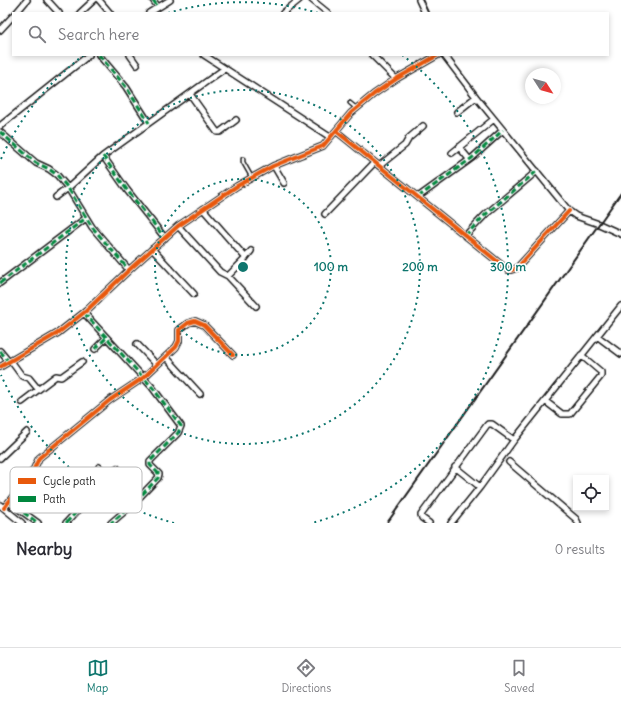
<!DOCTYPE html>
<style>
:root{--surface:#fff;--page:#f7f7f7;--text:#2b2b33;--muted:#7c7c81;--line:#e1e1e2;--accent:#0f766e}
body{margin:0;font-family:Delius,sans-serif;background:var(--page);color:var(--text)}
.controls{position:absolute;right:12px;bottom:12px;display:grid;overflow:hidden;border-radius:0px;box-shadow:0 2px 6px #0003}
.controls button{width:36px;height:36px;display:grid;place-items:center;padding:0;border:0;border-bottom:1px solid var(--line);background:var(--surface);color:var(--text);font:20px sans-serif}
.compass{position:absolute;left:525px;top:68px;width:36px;height:36px;border-radius:50%;background:var(--surface);box-shadow:0 2px 6px #0003;rotate:126deg}
.list{margin:0;padding:0;list-style:none}
h2{display:flex;justify-content:space-between;align-items:center;height:52px;margin:0;padding:0 16px;font-size:17px}
h2 small{font-size:13px;font-weight:400;color:var(--muted)}
.icon{flex:none;width:22px;height:22px;fill:none;stroke:currentColor;stroke-width:2;stroke-linecap:round;stroke-linejoin:round}
.map{position:relative;flex:none;width:621px;height:523px;overflow:hidden}
.search{position:absolute;background:var(--surface);box-shadow:0 2px 6px #0003;left:12px;right:12px;top:12px;height:44px;display:flex;align-items:center;gap:10px;box-sizing:border-box;padding:0 14px;border-radius:0px;color:var(--muted);font-size:15px}
.sheet{height:124px;background:var(--surface)}
nav{display:flex;justify-content:space-around;align-items:center;box-sizing:border-box;height:56px;border-top:1px solid var(--line);background:var(--surface);font-size:11px;color:var(--muted)}
nav a{display:grid;justify-items:center;gap:2px}
nav .on{color:var(--accent)}
.map>svg:first-child{display:block}
.lines{fill:none;stroke-linecap:round;stroke-linejoin:round}
.service-casing{stroke:#1c1c1c;stroke-width:5.5}
.minor-casing{stroke:#1c1c1c;stroke-width:8}
.service{stroke:#fff;stroke-width:2.5}
.minor{stroke:#fff;stroke-width:5}
.rail{stroke:#1c1c1c;stroke-width:2}
.quiet{stroke:#00873e;stroke-width:3;stroke-dasharray:6 3;stroke-linecap:butt}
.cycleway-casing{stroke:#fff;stroke-width:6}
.cycleway{stroke:#e8590c;stroke-width:4}
.ring{fill:none;stroke:#0f766e;stroke-width:2;stroke-dasharray:2 4}
.key{fill:#fff;stroke:#bbb;stroke-width:1}
.key-label{font-size:11px;fill:#1c1c1c}
.centre{fill:#0f766e;stroke:#fff;stroke-width:2}
.ring-label{font-size:12px;text-anchor:middle;font-weight:bold;fill:#0f766e;stroke:#fff;stroke-width:3;stroke-linejoin:round;paint-order:stroke}
</style>
<div class="map">
<svg width="621" height="523" viewBox="0 0 621 523">
<rect width="100%" height="100%" fill="#fff"/>
<filter id="ink" filterUnits="userSpaceOnUse"><feTurbulence type="fractalNoise" baseFrequency=".025" numOctaves="2"/><feDisplacementMap in="SourceGraphic" scale="8" xChannelSelector="R" yChannelSelector="G"/><feConvolveMatrix kernelMatrix="1 2 1 2 8 2 1 2 1" color-interpolation-filters="sRGB"/></filter>
<g filter="url(#ink)">
<g class="lines">
<g class="service-casing">
<path id="service" d="M350 103 356 108
M243 159V162L252 178"/>
</g>
<g class="minor-casing">
<path id="minor" d="M47 0 59 13
M99 0 110 13
M153 0 158 7
M312 0 328 13
M419 0 425 13
M16 13 27 0
M80 13 94 0
M149 13 170 0
M283 13 299 0
M0 30 13 16
M99 55 126 87 149 123
M130 55 137 65
M204 55 330 137
M372 55 396 79
M444 55 476 97 569 211 576 216 599 224 621 234
M190 94 217 132H220L236 120
M457 112 476 97
M0 126 89 55
M336 131 508 270H511L517 268 569 211
M0 132 36 163 49 169 57 175 68 188 92 227 129 270
M459 147 469 159
M452 153 494 119
M103 156 127 190 165 238
M274 166 284 183
M379 166 405 145 409 138 423 126
M56 197 68 188 103 156 224 69
M418 197 472 158 503 130
M203 209 245 257
M325 214 374 163
M178 226 220 272 228 276 256 306
M465 236 485 215 537 171
M152 249 194 294
M228 276 244 260 251 251
M0 283 86 218
M84 313 152 387 181 426 178 433 150 461V465L159 474 158 478 132 505 111 523
M597 336 621 354
M137 344 156 364
M95 349 106 338
M0 351 9 362
M166 357 200 394
M11 361 22 376 29 378 38 389
M0 367 58 333 86 311 129 270 178 226 237 186 273 166 323 146 351 113 374 94 396 79 438 55
M545 401 562 414H570L601 376V372L581 355
M22 402 56 376 61 377 82 362
M0 458 27 432
M509 462 576 519 578 523
M99 467 108 477
M455 467 480 487
M65 489 82 505
M9 502 38 523
M0 505 22 523
M4 508 33 471 39 458 110 400 143 378 176 347 179 341V330L188 323 195 321 204 325 233 355
M66 523 117 468
M429 523 422 518 421 515 487 425 488 424H492L514 440
M451 523 480 487 514 440 621 306"/>
</g>
<use href="#service" class="service"/>
<use href="#minor" class="minor"/>
<path class="rail" d="M387 523 621 193"/>
<path class="quiet" d="M153 0 158 7
M99 55 126 87 149 123
M0 132 36 163 49 169 57 175 68 188 92 227 129 270
M103 156 127 190 165 238
M418 197 472 158 503 130
M465 236 485 215 537 171
M0 283 86 218
M84 313 152 387 181 426 178 433 150 461V465L159 474 158 478 132 505 111 523
M95 349 106 338
M0 351 9 362
M99 467 108 477
M65 489 82 505
M9 502 38 523
M66 523 117 468"/>
<g class="cycleway-casing">
<path id="cycleway" d="M336 131 508 270H511L517 268 569 211
M0 367 58 333 86 311 129 270 178 226 237 186 273 166 323 146 351 113 374 94 396 79 438 55
M4 508 33 471 39 458 110 400 143 378 176 347 179 341V330L188 323 195 321 204 325 233 355"/>
</g>
<use href="#cycleway" class="cycleway"/>
</g>
</g>
<g class="ring">
<circle cx="243" cy="267" r="88"/>
<circle cx="243" cy="267" r="177"/>
<path d="M174 523A265 265 0 0 1 1 375M1 159A265 265 0 0 1 84 55M168 13A265 265 0 0 1 318 13M402 55A265 265 0 0 1 312 523"/>
</g>
<rect x="10" y="467" width="132" height="46" rx="6" class="key"/>
<rect x="18" y="478" width="18" height="6" fill="#e8590c"/>
<rect x="18" y="496" width="18" height="6" fill="#00873e"/>
<g class="key-label">
<text x="43" y="485">Cycle path</text>
<text x="43" y="503">Path</text>
</g>
<circle cx="243" cy="267" r="6" class="centre"/>
<g class="ring-label">
<text x="331" y="271">100 m</text>
<text x="420" y="271">200 m</text>
<text x="508" y="271">300 m</text>
</g>
</svg>
<div class="controls">
<button><svg class="icon" aria-label="locate" viewBox="0 0 24 24"><circle cx="12" cy="12" r="6"/><path d="M12 2v4M12 18v4M2 12h4M18 12h4"/></svg></button>
</div>
<svg class="compass" viewBox="-18 -18 36 36"><path d="M0-13l5 13h-10z" fill="#e53935"/><path d="M0 13l5-13h-10z" fill="#7c7c81"/></svg>
<div class="search"><svg class="icon" aria-label="search" viewBox="0 0 24 24"><circle cx="10" cy="10" r="6"/><path d="M15 15l6 6"/></svg>Search here</div>
</div>
<section class="sheet">
<h2>Nearby<small>0 results</small></h2>
<ul class="list">
</ul>
</section>
<nav>
<a class="on"><svg class="icon" aria-label="map" viewBox="0 0 24 24"><path d="M3 6l6-2 6 2 6-2v14l-6 2-6-2-6 2zM9 4v14M15 6v14"/></svg>Map</a>
<a><svg class="icon" aria-label="directions" viewBox="0 0 24 24"><path d="M12 3l9 9-9 9-9-9zM9 14v-3h6M13 9l2 2-2 2"/></svg>Directions</a>
<a><svg class="icon" aria-label="saved" viewBox="0 0 24 24"><path d="M7 4h10v16l-5-4-5 4z"/></svg>Saved</a>
</nav>
